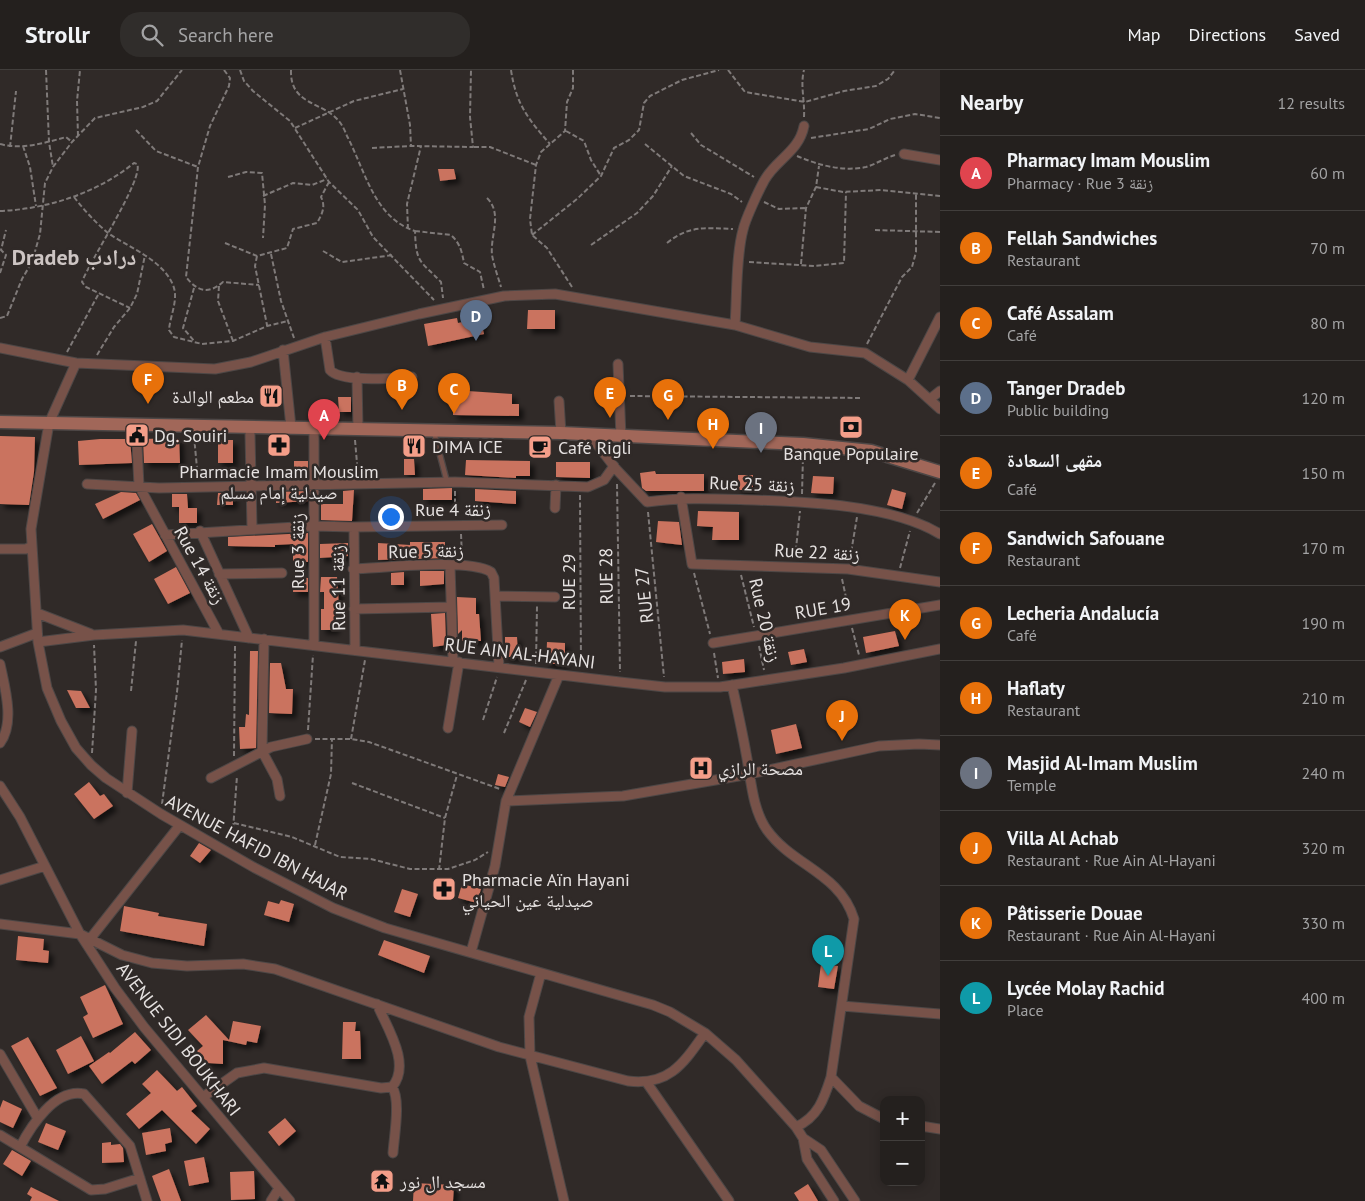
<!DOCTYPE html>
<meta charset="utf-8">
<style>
:root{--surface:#24201e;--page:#302d2b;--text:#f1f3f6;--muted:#a3a3a4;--line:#413e3c;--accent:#f49e89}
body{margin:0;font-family:"PT Sans","Noto Naskh Arabic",sans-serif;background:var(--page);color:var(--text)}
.controls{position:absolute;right:15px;bottom:15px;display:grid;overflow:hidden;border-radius:10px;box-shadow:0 2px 12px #0003}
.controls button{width:45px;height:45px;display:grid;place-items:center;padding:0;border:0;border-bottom:1px solid var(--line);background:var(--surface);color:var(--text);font:25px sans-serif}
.you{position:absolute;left:390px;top:446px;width:18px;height:18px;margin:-12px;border:4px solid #fff;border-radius:50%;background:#1a73e8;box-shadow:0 0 0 8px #1a73e833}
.badge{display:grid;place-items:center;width:32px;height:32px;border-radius:50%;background:var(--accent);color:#fff;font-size:16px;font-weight:700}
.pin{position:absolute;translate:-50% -41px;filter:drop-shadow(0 1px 2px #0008)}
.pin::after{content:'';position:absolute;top:26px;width:18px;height:15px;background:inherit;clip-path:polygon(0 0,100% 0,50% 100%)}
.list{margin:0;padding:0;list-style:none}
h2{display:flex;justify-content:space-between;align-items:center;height:65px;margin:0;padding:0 20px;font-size:21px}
h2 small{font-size:16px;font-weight:400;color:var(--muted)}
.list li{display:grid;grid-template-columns:32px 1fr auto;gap:15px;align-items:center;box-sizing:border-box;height:75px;padding:0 20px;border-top:1px solid var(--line)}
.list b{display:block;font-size:19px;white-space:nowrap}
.list p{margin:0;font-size:16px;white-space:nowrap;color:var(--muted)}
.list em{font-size:16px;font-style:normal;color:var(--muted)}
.icon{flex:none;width:28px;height:28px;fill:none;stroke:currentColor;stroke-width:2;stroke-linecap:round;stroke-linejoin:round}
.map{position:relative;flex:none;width:940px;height:1131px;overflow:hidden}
header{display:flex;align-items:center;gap:30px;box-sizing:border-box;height:70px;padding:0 25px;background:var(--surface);border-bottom:1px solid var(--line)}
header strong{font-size:24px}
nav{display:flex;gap:28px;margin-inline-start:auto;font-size:18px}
.search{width:350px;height:45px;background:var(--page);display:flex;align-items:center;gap:12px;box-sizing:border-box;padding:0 18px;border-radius:20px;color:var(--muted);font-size:19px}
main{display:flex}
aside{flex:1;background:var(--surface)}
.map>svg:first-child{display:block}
.building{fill:#ca735e;filter:url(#shadow)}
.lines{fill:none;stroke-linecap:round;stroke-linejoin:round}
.lane-casing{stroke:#4d4746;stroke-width:7}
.street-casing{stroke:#4d4746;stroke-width:11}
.secondary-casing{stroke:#4d4746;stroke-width:15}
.path{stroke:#7f7a79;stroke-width:2;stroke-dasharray:5 2.5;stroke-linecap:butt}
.lane{stroke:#775249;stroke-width:4.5}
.street{stroke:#775249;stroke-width:9}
.secondary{stroke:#a16759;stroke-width:12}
.labels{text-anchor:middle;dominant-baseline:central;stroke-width:5;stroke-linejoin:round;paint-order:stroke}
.poi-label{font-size:18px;fill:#e6e2e1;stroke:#302a28;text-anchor:start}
.street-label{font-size:18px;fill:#e6e2e1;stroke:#302a28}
.district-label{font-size:22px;font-weight:bold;fill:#cdc5c3;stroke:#302a28}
</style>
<header>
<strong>Strollr</strong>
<div class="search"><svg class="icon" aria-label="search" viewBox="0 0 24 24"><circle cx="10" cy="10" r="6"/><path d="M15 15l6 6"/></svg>Search here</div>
<nav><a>Map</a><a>Directions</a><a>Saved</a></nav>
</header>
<main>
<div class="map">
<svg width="940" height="1131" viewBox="0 0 940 1131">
<defs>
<filter id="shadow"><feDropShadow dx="4.5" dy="4.5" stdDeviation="2.5" flood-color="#0009"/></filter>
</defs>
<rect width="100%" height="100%" fill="#302a28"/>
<path class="building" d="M438 99H454L456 109 440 111Z
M528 240H555V259H527Z
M457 248 458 253 480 248 484 264 428 276 424 254Z
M453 320 512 324V334H519V346L453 345Z
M338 327H351V342H339Z
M0 366 35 367 34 402 29 435 0 434Z
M179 368 180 393H144L143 369Z
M100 369H130L132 393 79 395 78 371Z
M218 370H233V393H218Z
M404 389H414L415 405H404Z
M466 390 530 391V406H516V408L465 405Z
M294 391H308V409H294Z
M556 392H590V408L556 407Z
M655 401 656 404H704V421H646L642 418 640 403Z
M738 405H753V420H738Z
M813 406 834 407 833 424 811 423Z
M452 418V430H423V419Z
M475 419 516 421V434L475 431Z
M892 419 906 423 902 439 887 435Z
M354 420 352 451 321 450V434H343V421Z
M308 421V431L276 433V422Z
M121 422 136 423 140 430 103 449 95 434Z
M218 423H233V435H217Z
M172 424H187L188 438H197V453H179V437H172Z
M698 441 739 442V470H712L713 457 697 456Z
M658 451 679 452 682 475 656 472Z
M152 454 167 481 149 492 133 464Z
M308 463V492L293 491V474L275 475V477L228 476V467Z
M410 472H445V488L378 490V473L410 475Z
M348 473V486L320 488V474Z
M176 497 190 523 168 534 154 509Z
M420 501H444V514L420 516Z
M404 502V515H391V503Z
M294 507 308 508V522H293Z
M321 507H337L339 538H335V560H321V539H324V522H320Z
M457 527 476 528V544H479L481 571H462V560L458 564Z
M445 543 446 575 433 577 431 544Z
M895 561 899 576 866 583 863 567Z
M505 567H517L518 587H505Z
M547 572 565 573V594H546Z
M804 579 807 592 791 595 788 582Z
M250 581H258L256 678 240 679 239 657H245L246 644 249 645Z
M744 589 745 602 723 604 722 592Z
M270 593H281L286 619H293L292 644 269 643Z
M67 620 81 621 90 638H76Z
M525 638 537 642 530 657 519 652Z
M796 654 802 678 776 684 771 660Z
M498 704 509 707 505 717 495 715Z
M89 712 100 726 104 724 113 736 94 749 74 724Z
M199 773 211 780 200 793 190 786Z
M462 814 481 819 477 833 458 828Z
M402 819 418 824 410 847 394 842Z
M281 830 294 834 289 852 264 845 268 831 279 834Z
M124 836 159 843 158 846 207 854 204 876 120 861Z
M18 866 44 869 43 880 49 881 48 893 16 890Z
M384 870 430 886 424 903 378 885Z
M821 894 838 896 834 919 818 917Z
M105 915 123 954 93 968 83 947 88 944 80 927Z
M206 945 229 970 233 951 261 956 257 973 247 971 246 975 223 970V994L208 993 197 981 203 976 188 960Z
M343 952H356L355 961H360L361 989H342Z
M135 962 151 980 135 994 132 991 102 1014 89 996 109 982 110 983Z
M81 966 94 991 68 1004 56 980Z
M28 967 57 1018 40 1026 11 976Z
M157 1000 177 1021 182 1017 197 1036 191 1041 210 1059 196 1074 162 1040 139 1059 126 1044 151 1023 142 1014Z
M3 1030 22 1039 13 1058 0 1052V1038Z
M285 1048 296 1061 279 1076 268 1062Z
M46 1053 66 1061 58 1080 38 1072Z
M170 1058 172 1072 165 1074 166 1081 146 1085 142 1063Z
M111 1072V1075L120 1074 123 1078 124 1092 102 1093V1073Z
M12 1080 31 1091 22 1106 3 1094Z
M204 1087 209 1112 189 1116 184 1091Z
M169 1099 181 1131H161L152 1106Z
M254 1101 255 1129 231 1130 230 1102Z
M414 1113 454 1115 453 1131H413Z
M808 1114 818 1131H799L794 1123Z
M31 1117 59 1131H30L32 1127 27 1124Z"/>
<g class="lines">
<g class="lane-casing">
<path id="lane" d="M434 362 447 412"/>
</g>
<g class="street-casing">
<path id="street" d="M904 84 940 90
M735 255C737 227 736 185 743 160 745 150 759 120 764 111 775 90 799 82 804 56
M325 267 330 300C341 313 394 308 412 307
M0 278 76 293 215 299 251 292 325 267 419 244 504 226 555 224 735 255 810 277 865 283 908 310 940 339
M283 280 291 357
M76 293 49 353 31 459 38 572 47 618 61 651 76 678 91 695 106 708 161 744 255 798 333 838 385 858 653 935 670 942 705 963 736 990 796 1057 803 1068 807 1089 834 1131
M618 294 621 367
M357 307 358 359
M908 310 940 247
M930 329 940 321
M559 331 561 363
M136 354 139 416 219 564
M250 364 252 458
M589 364 616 399 647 432C683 427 718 429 754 430 809 432 892 435 940 464
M87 414 159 418 455 412 588 417 604 410 614 396
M681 427 692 494 848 499 940 512
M555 438 556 415
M354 457 355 579
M200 461 249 568
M165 465 313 456 354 457 502 455
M0 479H26L30 477
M450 496 453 591
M353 499C384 498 468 488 491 502L494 508 499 597
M219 504 282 503
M495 526 555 527
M354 539 451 537
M37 543 91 564
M264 569 262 681 277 709 280 726
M38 572 94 565 183 560 620 612 665 617H720L844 598 940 579
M713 573 940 535
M314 575V357
M0 577 37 563
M0 594C5 618 15 653 0 673
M732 615C737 638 742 660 746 683 751 708 752 739 767 760 793 796 840 803 854 849L831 1007C824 1029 818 1047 796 1057
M448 658 459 592
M211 708 271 677 307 669
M0 716 20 747 80 864 115 918 144 957 290 1131
M127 723 132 661
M506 731 623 726 750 704 879 676 919 674 940 675
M0 810 45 796
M0 854 80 864 122 885 152 893 187 896 243 894 275 899 499 977 628 1011C669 1016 683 994 705 963
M90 869 180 755
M471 882 495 796 506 731 559 605
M541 903 529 947 530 986 564 1131
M842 936 940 944
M0 984 37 1047
M831 1007 859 1036 884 1049
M647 1013 729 1131
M392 1017C401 1029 394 1067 393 1083
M203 1027 237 1003 264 998 381 1018 392 1017C412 994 386 956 377 934
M921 1056 940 1059
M0 1065 91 1120 105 1119 140 1108
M803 1068 821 1080 855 1131
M20 1077C31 1056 55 1018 84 1024L130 1076 147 1131
M271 1131 278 1120"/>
</g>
<g class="secondary-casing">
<path id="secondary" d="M0 352 561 363 803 374 871 381 940 402"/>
</g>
<path class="path" d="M46 0 49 72 53 97
M224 0 230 8 229 16 210 56 198 97 186 207C197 221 208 225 223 212L259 215
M240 0 244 11 253 21 290 51 329 112 358 140 373 167 434 230
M291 0C290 35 321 31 338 50 342 54 345 61 347 66 365 100 374 148 415 161 416 194 420 190 441 212L443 228
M400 0 410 55 411 76
M511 0C516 34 528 49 550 74
M728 0 745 22 805 32 844 21 876 16 888 9 895 0
M804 47C805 30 800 16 804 0
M295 58 354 31 403 19
M136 60 156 81 198 97
M566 61 584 71 591 90 601 106
M691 63 701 75 754 107
M78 66 77 31 80 0
M811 68 869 59 890 49 915 44 940 48
M0 74C21 80 45 73 66 67L72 72
M645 74 684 106 731 124 742 132
M23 76 30 97 36 136
M10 77 16 21
M474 77H490L536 95
M372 78 411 76 473 77 470 47 471 0
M797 86C818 95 843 102 866 97 876 94 885 88 895 85
M228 107 246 102 262 103 265 135 263 168
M816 117 843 122 881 120 940 126
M263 126 293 113 312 115 327 109
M74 127C84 140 95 152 108 163 129 178 162 189 173 215 179 229 170 246 169 260L174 267 202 274 233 271 267 256 288 251
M487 128C503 144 490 165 492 185 494 196 498 207 501 217
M764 132 779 139 805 138
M0 141C48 139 97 123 134 93L137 94C145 107 89 192 82 212L86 217 130 238
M408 159 407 134 421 76
M875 160 940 162
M415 161 451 165C460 173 462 182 464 193L480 202 484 220
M532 165 577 129 601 106 614 78 629 70 639 60 644 33 650 26 682 10 719 0
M225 173 257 186 287 178 293 159 317 153C322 144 326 137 321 127L329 112
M667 173C689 155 706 158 733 159
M591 175 637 143 653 126 672 96
M323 181 342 192 393 185
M271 184 281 231 294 268
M257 186 255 196 267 255
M749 192 814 196 844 193 846 122
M801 194 806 138 816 117 819 96
M0 203 6 185 1 180 6 160
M219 216 218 231 233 271
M572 217 547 178 532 165 530 149 536 95 541 82 565 61 567 32 573 18V0
M194 218 183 258 195 272
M0 248 7 246 22 209 32 192 40 164 45 113 53 97 72 72 95 48 143 37 157 31 182 0
M867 274 902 207 912 197 916 182V123
M67 282 98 225
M97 285 114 257 130 238 137 224 145 185
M630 326 862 328
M194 366 198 409
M355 370 358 405
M617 414 620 602
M455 421V447
M802 424 803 386
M580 425 581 598
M648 442 664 607
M917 443 935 413
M461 464 462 487
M795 488 800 441
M850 489 857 447
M900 498 910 461
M694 503 710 564
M741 505 754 557
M842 509 849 541
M852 558 859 585
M759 576 764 600
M714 583 718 608
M536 594 537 536
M131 621 136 571
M483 650 497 607
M308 660 313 585
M504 663 526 610
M315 669H351L369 672 500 719
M351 669 365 590
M92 683 96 620 94 575
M234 686 235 576
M352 713 445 748
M162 734 177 622 182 570
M234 753 292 767 340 787 371 789 410 799H448L475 790 488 782
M232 773 237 706
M315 775 331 704 332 668
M439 800 445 748 457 705"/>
<use href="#lane" class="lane"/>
<use href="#street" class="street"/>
<use href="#secondary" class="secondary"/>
</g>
<defs>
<g id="restaurant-square" transform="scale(1.25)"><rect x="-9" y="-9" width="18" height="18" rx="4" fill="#f49e89" stroke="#302a28"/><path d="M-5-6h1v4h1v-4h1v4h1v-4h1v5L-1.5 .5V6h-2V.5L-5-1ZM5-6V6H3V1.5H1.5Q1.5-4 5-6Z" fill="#111"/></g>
<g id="bank-square" transform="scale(1.25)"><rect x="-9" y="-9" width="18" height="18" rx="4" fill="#f49e89" stroke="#302a28"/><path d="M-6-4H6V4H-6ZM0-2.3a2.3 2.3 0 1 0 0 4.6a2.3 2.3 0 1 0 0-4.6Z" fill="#111"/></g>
<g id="civic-square" transform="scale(1.25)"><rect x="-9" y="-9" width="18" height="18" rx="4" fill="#f49e89" stroke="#302a28"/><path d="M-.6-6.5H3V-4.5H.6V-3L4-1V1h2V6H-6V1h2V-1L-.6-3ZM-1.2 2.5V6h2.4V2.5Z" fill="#111"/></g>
<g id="pharmacy-square" transform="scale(1.25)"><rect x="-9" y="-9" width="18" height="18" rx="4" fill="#f49e89" stroke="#302a28"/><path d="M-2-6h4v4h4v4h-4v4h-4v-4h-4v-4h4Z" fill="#111"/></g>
<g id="cafe-square" transform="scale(1.25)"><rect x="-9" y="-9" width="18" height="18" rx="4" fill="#f49e89" stroke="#302a28"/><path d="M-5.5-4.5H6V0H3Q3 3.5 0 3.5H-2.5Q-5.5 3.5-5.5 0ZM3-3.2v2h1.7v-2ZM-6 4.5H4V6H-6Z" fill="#111"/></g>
<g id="hospital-square" transform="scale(1.25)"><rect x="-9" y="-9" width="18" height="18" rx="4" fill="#f49e89" stroke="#302a28"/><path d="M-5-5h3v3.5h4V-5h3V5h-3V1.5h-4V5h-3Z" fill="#111"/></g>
<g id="temple-square" transform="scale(1.25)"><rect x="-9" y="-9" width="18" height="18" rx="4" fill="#f49e89" stroke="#302a28"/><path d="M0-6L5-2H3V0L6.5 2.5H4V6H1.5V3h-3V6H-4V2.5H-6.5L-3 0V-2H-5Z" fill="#111"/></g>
</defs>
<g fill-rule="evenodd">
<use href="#restaurant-square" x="271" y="326"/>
<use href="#bank-square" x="851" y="357"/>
<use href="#civic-square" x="137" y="365"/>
<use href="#pharmacy-square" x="279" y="375"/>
<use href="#restaurant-square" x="414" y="376"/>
<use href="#cafe-square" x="540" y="377"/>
<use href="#hospital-square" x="701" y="698"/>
<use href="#pharmacy-square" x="444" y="819"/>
<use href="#temple-square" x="382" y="1111"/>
</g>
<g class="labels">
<g class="poi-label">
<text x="254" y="326" text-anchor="end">مطعم الوالدة</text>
<text x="154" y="365">Dg. Souiri</text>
<text x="432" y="376">DIMA ICE</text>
<text x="558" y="377">Café Rigli</text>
<text x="851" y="383" text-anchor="middle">Banque Populaire</text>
<text x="279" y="401" text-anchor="middle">Pharmacie Imam Mouslim<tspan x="279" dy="21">صيدلية إمام مسلم</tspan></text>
<text x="718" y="698">مصحة الرازي</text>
<text x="462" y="809">Pharmacie Aïn Hayani<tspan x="462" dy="21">صيدلية عين الحياني</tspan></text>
<text x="400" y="1111">مسجد ال نور</text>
</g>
<g class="street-label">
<text transform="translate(752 414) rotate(2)">Rue 25 زنقة</text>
<text x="453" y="439">Rue 4 زنقة</text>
<text transform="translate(297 481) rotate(-90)">Rue 3 زنقة</text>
<text transform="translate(426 481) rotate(-1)">Rue 5 زنقة</text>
<text transform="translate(817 482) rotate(3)">Rue 22 زنقة</text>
<text transform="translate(200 495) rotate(61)">Rue 14 زنقة</text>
<text transform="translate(606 506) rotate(-91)">RUE 28</text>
<text transform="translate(568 512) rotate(-90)">RUE 29</text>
<text transform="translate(338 518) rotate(-91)">Rue 11 زنقة</text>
<text transform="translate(644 525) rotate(-96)">RUE 27</text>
<text transform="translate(823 538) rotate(-10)">RUE 19</text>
<text transform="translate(765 550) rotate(77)">Rue 20 زنقة</text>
<text transform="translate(520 583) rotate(7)">RUE AIN AL-HAYANI</text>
<text transform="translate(257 777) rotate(28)">AVENUE HAFID IBN HAJAR</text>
<text transform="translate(179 969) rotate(52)">AVENUE SIDI BOUKHARI</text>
</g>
<g class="district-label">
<text x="74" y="187">Dradeb درادب</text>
</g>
</g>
</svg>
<div class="controls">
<button>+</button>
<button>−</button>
</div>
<div class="you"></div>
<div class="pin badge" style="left:324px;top:370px;background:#e0444e">A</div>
<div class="pin badge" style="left:402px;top:340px;background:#e8710a">B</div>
<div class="pin badge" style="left:454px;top:344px;background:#e8710a">C</div>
<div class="pin badge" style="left:476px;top:271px;background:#5c6f8a">D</div>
<div class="pin badge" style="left:610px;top:348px;background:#e8710a">E</div>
<div class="pin badge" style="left:148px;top:334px;background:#e8710a">F</div>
<div class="pin badge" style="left:668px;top:350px;background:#e8710a">G</div>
<div class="pin badge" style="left:713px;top:379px;background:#e8710a">H</div>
<div class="pin badge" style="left:761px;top:383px;background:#6b7280">I</div>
<div class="pin badge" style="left:842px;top:671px;background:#e8710a">J</div>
<div class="pin badge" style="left:905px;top:570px;background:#e8710a">K</div>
<div class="pin badge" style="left:828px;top:906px;background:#0f9aa8">L</div>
</div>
<aside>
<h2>Nearby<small>12 results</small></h2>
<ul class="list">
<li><span class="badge" style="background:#e0444e">A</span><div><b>Pharmacy Imam Mouslim</b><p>Pharmacy · Rue 3 زنقة</p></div><em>60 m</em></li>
<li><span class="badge" style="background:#e8710a">B</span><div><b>Fellah Sandwiches</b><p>Restaurant</p></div><em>70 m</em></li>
<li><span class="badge" style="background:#e8710a">C</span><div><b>Café Assalam</b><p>Café</p></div><em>80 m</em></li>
<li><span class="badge" style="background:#5c6f8a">D</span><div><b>Tanger Dradeb</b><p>Public building</p></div><em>120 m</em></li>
<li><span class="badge" style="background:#e8710a">E</span><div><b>مقهى السعادة</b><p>Café</p></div><em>150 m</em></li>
<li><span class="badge" style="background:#e8710a">F</span><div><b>Sandwich Safouane</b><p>Restaurant</p></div><em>170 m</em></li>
<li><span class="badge" style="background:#e8710a">G</span><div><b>Lecheria Andalucía</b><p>Café</p></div><em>190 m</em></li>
<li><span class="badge" style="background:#e8710a">H</span><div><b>Haflaty</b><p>Restaurant</p></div><em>210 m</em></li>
<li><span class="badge" style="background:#6b7280">I</span><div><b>Masjid Al-Imam Muslim</b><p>Temple</p></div><em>240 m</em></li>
<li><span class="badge" style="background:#e8710a">J</span><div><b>Villa Al Achab</b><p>Restaurant · Rue Ain Al-Hayani</p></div><em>320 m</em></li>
<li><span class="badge" style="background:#e8710a">K</span><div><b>Pâtisserie Douae</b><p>Restaurant · Rue Ain Al-Hayani</p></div><em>330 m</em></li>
<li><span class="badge" style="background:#0f9aa8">L</span><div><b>Lycée Molay Rachid</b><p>Place</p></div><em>400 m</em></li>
</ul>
</aside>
</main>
